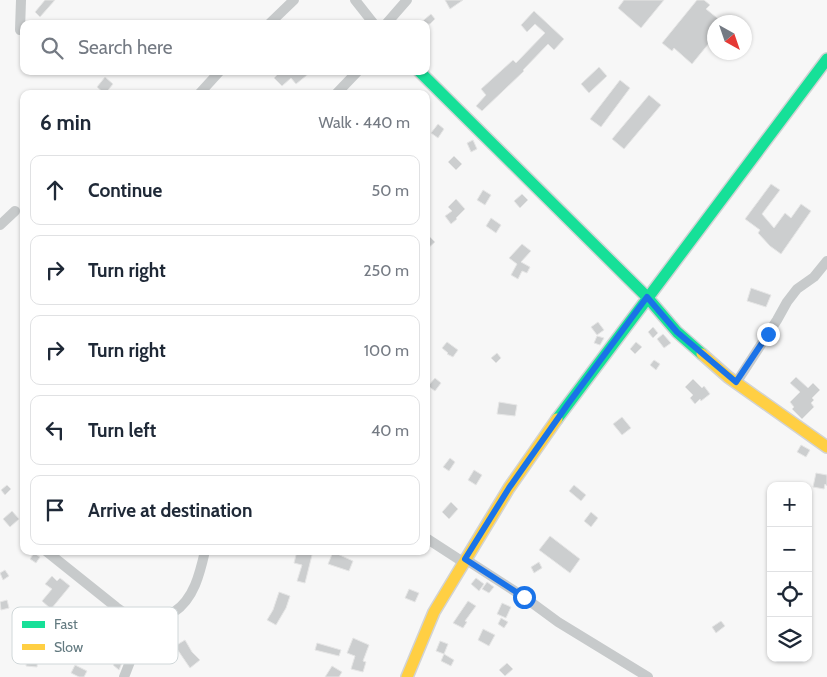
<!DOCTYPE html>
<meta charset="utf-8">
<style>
:root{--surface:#fff;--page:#f2f2f3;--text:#1f2937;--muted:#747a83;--line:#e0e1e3}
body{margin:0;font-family:Cabin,sans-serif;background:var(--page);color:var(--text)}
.controls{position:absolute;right:15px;bottom:15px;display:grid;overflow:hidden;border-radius:10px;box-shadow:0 1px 4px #0004}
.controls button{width:45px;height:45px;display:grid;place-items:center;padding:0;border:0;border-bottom:1px solid var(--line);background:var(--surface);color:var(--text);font:25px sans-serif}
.compass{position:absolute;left:707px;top:15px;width:45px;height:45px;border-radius:50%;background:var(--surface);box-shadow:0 1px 4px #0004;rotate:140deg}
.stop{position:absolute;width:15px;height:15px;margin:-11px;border:4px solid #1a73e8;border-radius:50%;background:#fff}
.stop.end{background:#1a73e8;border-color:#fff;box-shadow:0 1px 5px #0008}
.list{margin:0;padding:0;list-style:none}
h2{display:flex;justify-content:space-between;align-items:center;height:65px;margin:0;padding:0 20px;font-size:21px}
h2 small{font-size:16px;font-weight:400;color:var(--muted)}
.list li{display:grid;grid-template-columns:32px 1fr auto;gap:15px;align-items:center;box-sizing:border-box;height:70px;margin:0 10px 10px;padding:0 10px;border:1px solid var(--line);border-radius:10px}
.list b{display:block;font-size:19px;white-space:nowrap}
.list em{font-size:16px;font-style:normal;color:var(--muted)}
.icon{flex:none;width:28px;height:28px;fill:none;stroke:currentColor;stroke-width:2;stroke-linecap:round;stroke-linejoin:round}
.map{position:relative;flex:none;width:827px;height:677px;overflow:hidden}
.search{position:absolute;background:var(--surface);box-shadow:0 1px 4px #0004;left:20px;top:20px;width:410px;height:55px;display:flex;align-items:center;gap:12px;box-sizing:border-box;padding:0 18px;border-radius:10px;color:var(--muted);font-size:19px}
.panel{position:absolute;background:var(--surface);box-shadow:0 1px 4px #0004;left:20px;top:90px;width:410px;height:465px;border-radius:10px}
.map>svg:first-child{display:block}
.building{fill:#cccecf;stroke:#e6e6e6}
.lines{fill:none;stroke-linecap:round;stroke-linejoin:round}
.fast-casing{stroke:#d2d3d4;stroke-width:14}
.slow-casing{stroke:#d2d3d4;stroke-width:14}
.street{stroke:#c7cacb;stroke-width:10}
.fast{stroke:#16e098;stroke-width:11}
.slow{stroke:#ffcf43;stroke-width:11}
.route{stroke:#1a73e8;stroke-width:6}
.key{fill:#fff;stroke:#d0d7d9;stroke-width:1}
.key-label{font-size:14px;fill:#637a80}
</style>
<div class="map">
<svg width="827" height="677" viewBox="0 0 827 677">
<rect width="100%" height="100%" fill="#f7f7f7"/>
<path class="building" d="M45 0H55L40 17 35 12Z
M445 0H463L450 9Z
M624 0H664L641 28 618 8Z
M697 0H704L710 5 706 9 722 22H714V37L692 64 674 48 672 51 662 43Z
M534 11 564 39 554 50 548 44 523 70 524 71 482 111 476 106 486 95 481 89 513 60 516 63 545 33 535 24 527 32 521 25Z
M431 14 435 19 430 24H419Z
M599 67 607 76 589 93 581 84Z
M281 71H312L296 84 291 78 282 86 274 78Z
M105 77 113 84 105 94 97 87Z
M620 80 630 88 601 127 590 119Z
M649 95 661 105 624 149 612 139Z
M438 124 444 129 438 138 431 133Z
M473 140 477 149 471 152 467 143Z
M454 156 462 164 456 170 448 162Z
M771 184 780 190 762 214 774 228 785 213 791 218 801 204 811 211 781 254 770 246 758 233 760 230 745 219Z
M483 190 491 195 485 205 477 200Z
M522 194 528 200 520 208 514 201Z
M456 199 465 209 456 218 457 219 451 224 445 216 452 211 448 207Z
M491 218 501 225 496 233 486 226Z
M426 233 435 242 426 250Z
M522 244 531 251 521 262 530 267 527 273 522 271 518 279 511 275 517 264 509 258Z
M751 288 771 295 766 307 747 301Z
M598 322 604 330 597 335 591 327Z
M653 327 658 333 653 338 648 332Z
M663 334 671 343 664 348 657 339Z
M597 336 604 338 600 345 594 343Z
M447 342 458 350 453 357 447 354 448 353 442 348Z
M636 342 642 347 635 354 630 349Z
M497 353 501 358 496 363 491 358Z
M654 360 660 364 656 370 650 365Z
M796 377 808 388 813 383 820 390 812 398 814 400 811 403 814 407 802 419 792 409 794 407 790 402 800 392 790 383Z
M435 378 441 383 435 391 428 386Z
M693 379 702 388 704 386 710 394 701 401 700 399 695 404 690 398 693 395 685 387Z
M499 402 517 405 515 416 497 414Z
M622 417 631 428 622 435 613 424Z
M801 445 810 450 806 457 797 452Z
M450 458 455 462 449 471 443 467Z
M474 470 482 475 476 485 468 480Z
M816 473 827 475V486L825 484 824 489 813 487Z
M7 485 11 489 5 495 1 490Z
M574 485 586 495 581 501 569 491Z
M451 502 458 509 449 519 442 512Z
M12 511 19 519 10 527 3 519Z
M591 512 598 518 591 527 584 521Z
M550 536 580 559 570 573 539 550Z
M297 551H313L305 583 297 581 302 565 294 563Z
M333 552 353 561 349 571 328 564Z
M34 553 40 557 36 563 30 559Z
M539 562 542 568 534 573 531 567Z
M5 570 9 576 3 580 0 573Z
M52 576 57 581 60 578 70 586 51 609 42 601 52 589 45 584Z
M476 578 484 584 479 591 471 584Z
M487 582 494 587 489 593 482 589Z
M409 589 419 593 415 602 405 598Z
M279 592 290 596 286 608 276 625 267 620 273 610Z
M7 600 9 608 1 610 0 602Z
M468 601 476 606 465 621 467 622 463 628 453 623Z
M502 603 511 607 506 618 497 614Z
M501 618 508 622 504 628 498 624Z
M721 621 725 626 716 633 712 627Z
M483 629 495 635 489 646 478 640Z
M353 638 369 645 363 661 366 662 363 672 351 669 355 656 347 653Z
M185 640 192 652 200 660 190 668 175 646Z
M440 641 448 644 444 654 436 651Z
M317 643 341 650 339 656 315 650Z
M125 645 129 646 119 670 113 665 123 654Z
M27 654 38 655 37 667 26 666Z
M444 654 454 660 451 666 441 661Z
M507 663 513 669 505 676 499 670Z
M75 665 87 671 84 677H79L71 673Z
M332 666 342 672 339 677H325Z"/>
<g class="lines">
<g class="fast-casing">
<path id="fast" d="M419 71 647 297 677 332 702 354
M557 419 827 59"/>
</g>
<g class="slow-casing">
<path id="slow" d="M702 354 728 377 827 447
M407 677 434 612 509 488 557 419"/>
</g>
<path class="street" d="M355 0 374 24
M269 24 294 0
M386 24 407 0
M20 30 21 0
M199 94 220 71
M336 94 358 71
M0 225 15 211
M736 383 777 320 787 302 797 289 814 277 827 261
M426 538 463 562
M46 551 116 607 147 629
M465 559 524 597 558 622 648 677
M124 677C130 663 137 639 148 628 155 621 166 617 174 612 194 599 200 573 205 551"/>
<use href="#fast" class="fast"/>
<use href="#slow" class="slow"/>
</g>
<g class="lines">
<path class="route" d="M524 597 465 559 509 488 568 404 647 297 677 332 736 382 768 334"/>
</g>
<rect x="12" y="607" width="166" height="57" rx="8" class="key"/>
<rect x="22" y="621" width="23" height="7" fill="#16e098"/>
<rect x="22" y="644" width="23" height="6" fill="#ffcf43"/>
<g class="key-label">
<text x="54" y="629">Fast</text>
<text x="54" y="652">Slow</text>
</g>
</svg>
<div class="controls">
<button>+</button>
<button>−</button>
<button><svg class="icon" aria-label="locate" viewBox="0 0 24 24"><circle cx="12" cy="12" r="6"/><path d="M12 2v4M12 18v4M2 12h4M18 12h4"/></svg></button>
<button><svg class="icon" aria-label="layers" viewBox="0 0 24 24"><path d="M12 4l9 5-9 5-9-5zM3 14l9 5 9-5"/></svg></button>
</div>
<svg class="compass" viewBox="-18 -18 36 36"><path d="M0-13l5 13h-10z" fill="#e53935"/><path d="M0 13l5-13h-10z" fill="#747a83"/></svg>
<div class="stop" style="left:524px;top:597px"></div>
<div class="stop end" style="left:768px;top:334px"></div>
<div class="search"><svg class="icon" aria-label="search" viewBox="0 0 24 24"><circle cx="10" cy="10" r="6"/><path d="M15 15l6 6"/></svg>Search here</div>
<section class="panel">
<h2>6 min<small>Walk · 440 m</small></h2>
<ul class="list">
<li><svg class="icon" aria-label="ahead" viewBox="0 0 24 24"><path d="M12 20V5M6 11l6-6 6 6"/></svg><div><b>Continue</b></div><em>50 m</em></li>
<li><svg class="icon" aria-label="right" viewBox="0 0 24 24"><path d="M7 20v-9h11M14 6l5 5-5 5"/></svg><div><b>Turn right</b></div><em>250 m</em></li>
<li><svg class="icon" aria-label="right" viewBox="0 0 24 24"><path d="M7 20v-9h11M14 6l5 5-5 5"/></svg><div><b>Turn right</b></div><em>100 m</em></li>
<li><svg class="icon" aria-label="left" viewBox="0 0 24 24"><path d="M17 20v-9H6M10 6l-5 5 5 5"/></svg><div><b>Turn left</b></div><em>40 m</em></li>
<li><svg class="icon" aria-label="arrive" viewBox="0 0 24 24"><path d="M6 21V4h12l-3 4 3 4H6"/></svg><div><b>Arrive at destination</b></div></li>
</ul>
</section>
</div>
